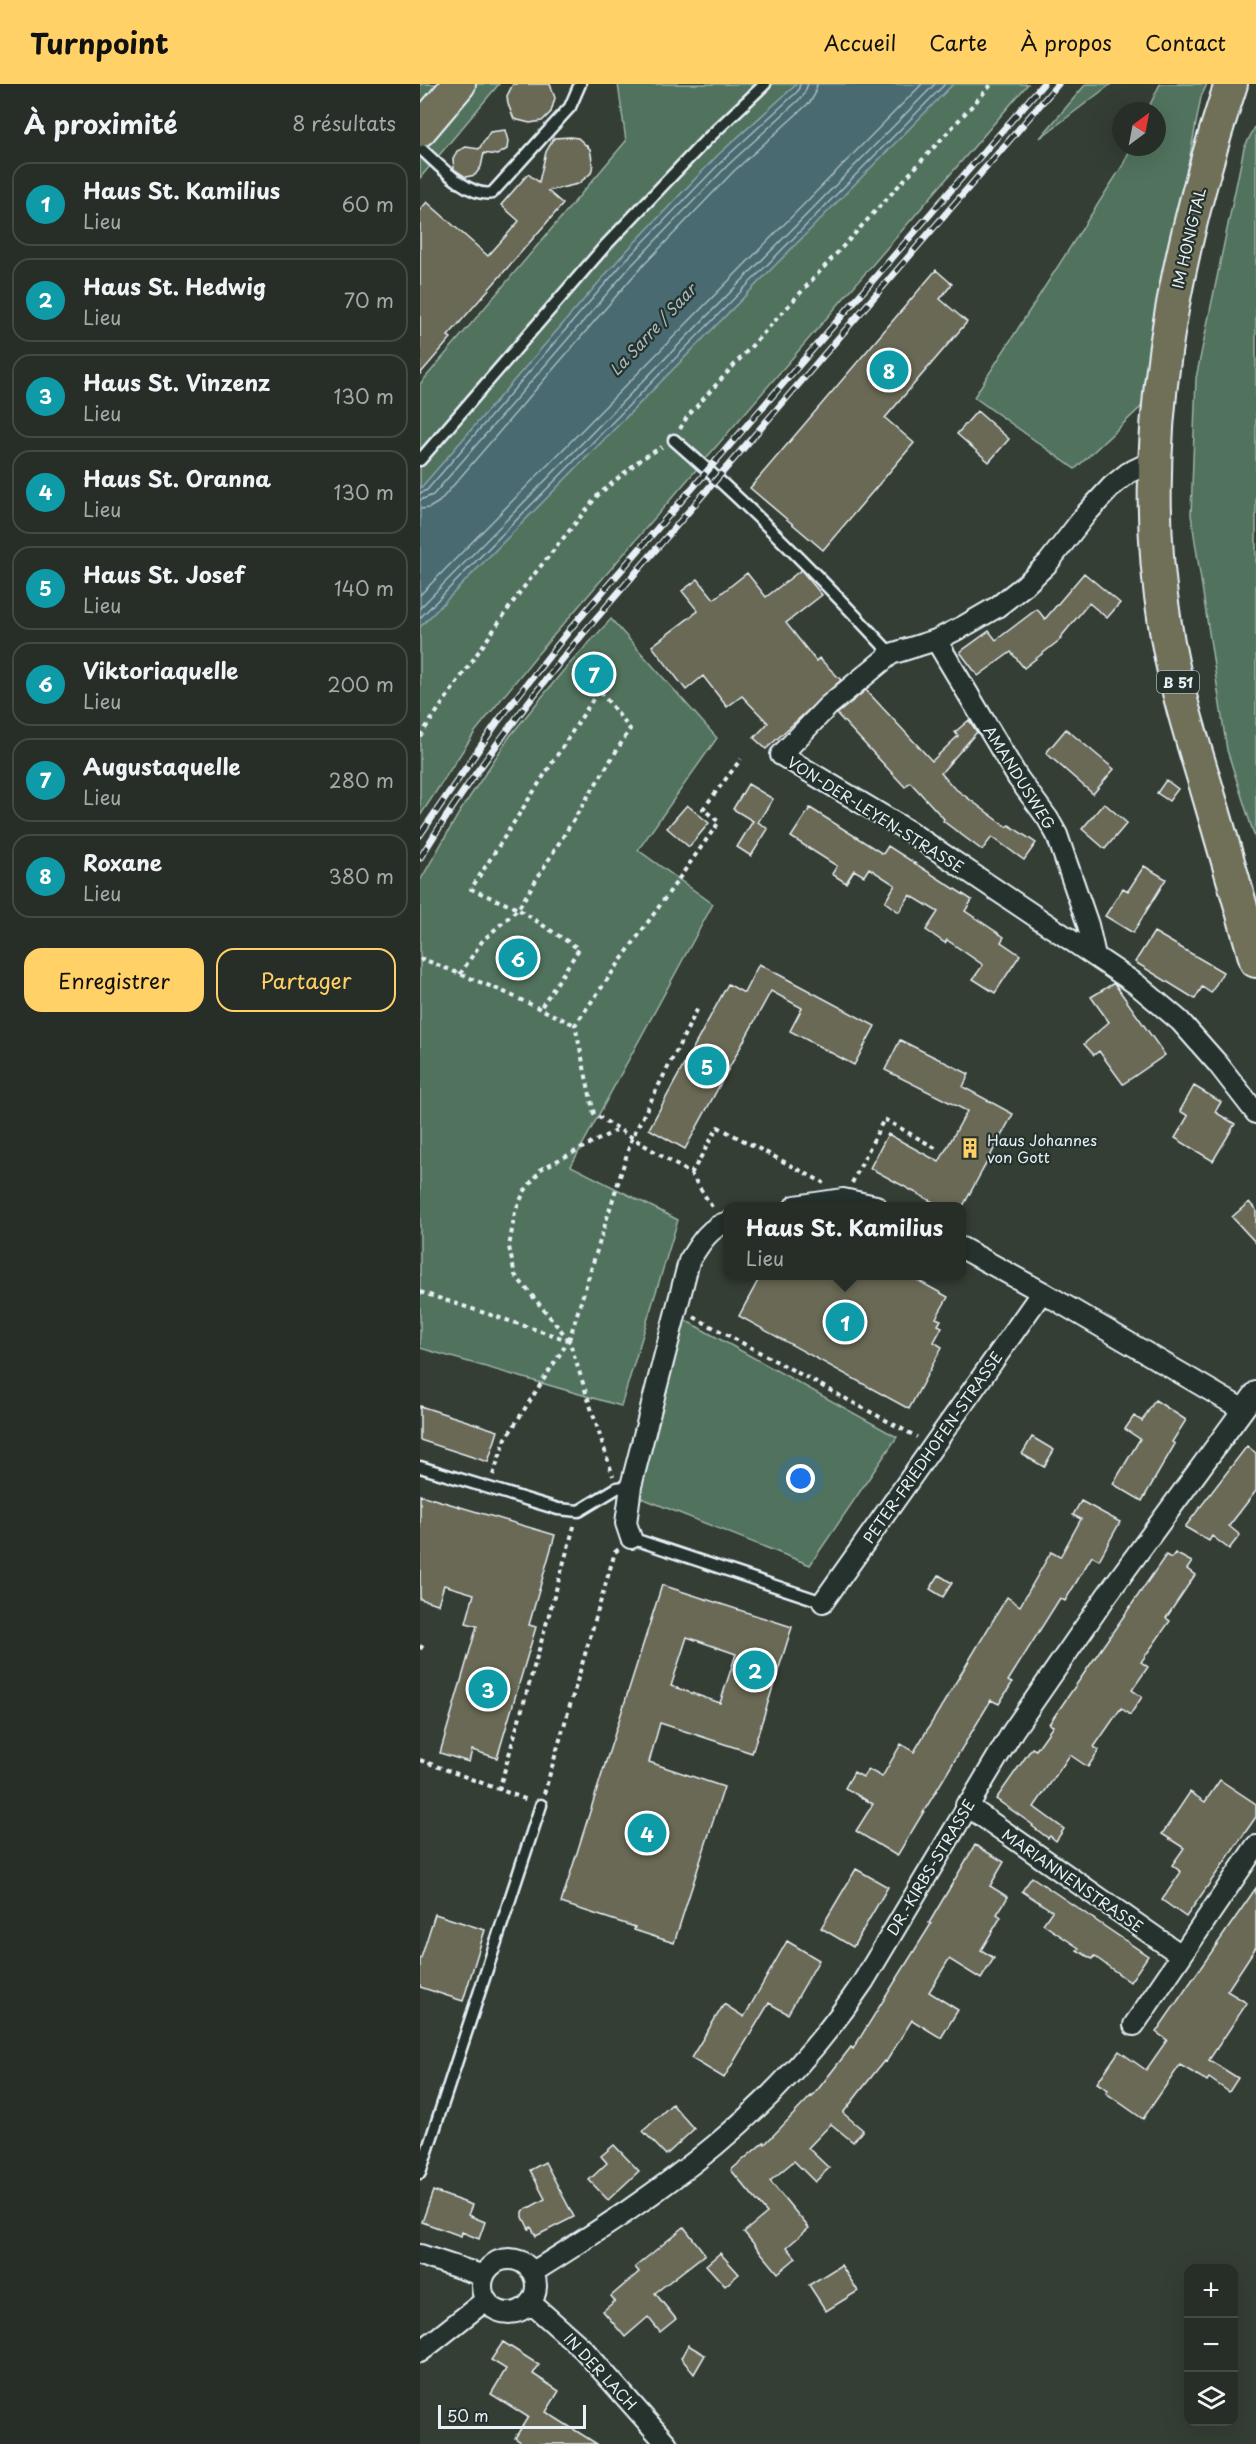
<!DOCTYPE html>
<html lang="fr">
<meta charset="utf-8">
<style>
:root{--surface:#272e28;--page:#2f3630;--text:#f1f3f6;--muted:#a4a8a8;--line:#434a45;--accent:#ffd166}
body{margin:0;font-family:"Playpen Sans",sans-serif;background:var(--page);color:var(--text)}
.controls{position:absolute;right:18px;bottom:18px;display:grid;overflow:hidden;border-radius:12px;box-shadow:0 6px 24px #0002}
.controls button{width:54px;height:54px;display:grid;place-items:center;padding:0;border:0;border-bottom:2px solid var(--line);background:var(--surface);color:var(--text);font:30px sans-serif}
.compass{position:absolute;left:692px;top:18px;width:54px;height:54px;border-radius:50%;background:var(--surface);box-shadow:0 6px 24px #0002;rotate:32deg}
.scale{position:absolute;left:18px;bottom:15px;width:148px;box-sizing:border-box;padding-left:6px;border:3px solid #e8f1f8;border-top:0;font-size:16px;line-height:21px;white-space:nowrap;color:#e8f1f8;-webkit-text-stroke:4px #26332d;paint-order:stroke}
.you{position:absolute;left:381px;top:1395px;width:21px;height:21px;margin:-15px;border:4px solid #fff;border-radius:50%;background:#1a73e8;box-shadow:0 0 0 9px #1a73e833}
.badge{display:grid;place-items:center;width:39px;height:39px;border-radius:50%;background:var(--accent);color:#fff;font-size:20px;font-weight:700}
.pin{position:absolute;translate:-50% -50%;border:3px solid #fff;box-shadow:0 2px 6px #0006}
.popup{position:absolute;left:303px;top:1118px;width:243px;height:78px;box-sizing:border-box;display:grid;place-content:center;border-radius:12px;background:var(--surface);filter:drop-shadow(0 2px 4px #0005);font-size:20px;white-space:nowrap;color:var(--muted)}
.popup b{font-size:22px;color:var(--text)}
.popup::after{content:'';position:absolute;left:50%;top:100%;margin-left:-12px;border:12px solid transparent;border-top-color:var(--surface)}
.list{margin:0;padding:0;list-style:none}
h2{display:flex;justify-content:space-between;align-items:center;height:78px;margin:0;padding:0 24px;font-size:26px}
h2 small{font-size:20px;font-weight:400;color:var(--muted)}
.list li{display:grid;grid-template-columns:39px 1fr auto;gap:18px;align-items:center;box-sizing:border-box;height:84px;margin:0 12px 12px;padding:0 12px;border:2px solid var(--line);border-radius:18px}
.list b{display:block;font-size:22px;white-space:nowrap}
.list p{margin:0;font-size:20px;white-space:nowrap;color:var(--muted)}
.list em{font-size:20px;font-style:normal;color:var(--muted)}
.actions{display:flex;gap:12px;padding:18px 24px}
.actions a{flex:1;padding:14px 0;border:2px solid var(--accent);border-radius:18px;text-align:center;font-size:21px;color:var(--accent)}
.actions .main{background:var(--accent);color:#111}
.icon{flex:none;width:33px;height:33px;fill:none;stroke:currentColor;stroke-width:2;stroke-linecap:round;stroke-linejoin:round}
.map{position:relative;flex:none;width:836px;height:2360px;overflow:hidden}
header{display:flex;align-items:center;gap:36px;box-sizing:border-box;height:84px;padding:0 30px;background:var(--accent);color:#111}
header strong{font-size:28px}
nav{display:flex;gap:33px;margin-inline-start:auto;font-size:21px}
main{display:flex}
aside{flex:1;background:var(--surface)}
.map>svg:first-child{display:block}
.green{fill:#51725d;stroke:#9cb2aa;stroke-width:1.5}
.water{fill:#496a6f;stroke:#89a0a6;stroke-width:1.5}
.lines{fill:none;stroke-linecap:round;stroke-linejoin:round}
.shore{stroke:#a8bbc1;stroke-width:1.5}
.building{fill:#6a6954;stroke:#e8f1f8;stroke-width:1.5;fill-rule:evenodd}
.service-casing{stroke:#e8f1f8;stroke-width:15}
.minor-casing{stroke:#e8f1f8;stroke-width:24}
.primary-casing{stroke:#e8f1f8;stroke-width:36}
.path{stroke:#e8f1f8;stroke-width:4;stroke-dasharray:4.5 4.5;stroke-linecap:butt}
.service{stroke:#26332d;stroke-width:10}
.minor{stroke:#26332d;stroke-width:20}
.primary{stroke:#706f59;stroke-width:32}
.rail-casing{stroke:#e8f1f8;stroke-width:7}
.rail{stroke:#26332d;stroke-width:4.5;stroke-dasharray:14;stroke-linecap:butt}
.labels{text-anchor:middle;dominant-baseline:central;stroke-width:4.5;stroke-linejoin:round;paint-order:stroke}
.shield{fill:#26332d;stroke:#aeb8bb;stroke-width:1.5}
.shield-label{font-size:14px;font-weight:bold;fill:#e8f1f8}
.street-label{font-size:15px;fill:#e8f1f8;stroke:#26332d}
.poi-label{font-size:15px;fill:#e8f1f8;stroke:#26332d;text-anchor:start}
.water-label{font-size:16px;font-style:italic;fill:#a8bbc1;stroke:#26332d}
</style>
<header>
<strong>Turnpoint</strong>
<nav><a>Accueil</a><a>Carte</a><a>À propos</a><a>Contact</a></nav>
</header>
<main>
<aside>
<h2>À proximité<small>8 résultats</small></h2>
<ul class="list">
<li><span class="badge" style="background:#0f9aa8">1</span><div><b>Haus St. Kamilius</b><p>Lieu</p></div><em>60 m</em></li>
<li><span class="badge" style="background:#0f9aa8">2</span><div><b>Haus St. Hedwig</b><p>Lieu</p></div><em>70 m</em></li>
<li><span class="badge" style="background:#0f9aa8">3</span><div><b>Haus St. Vinzenz</b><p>Lieu</p></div><em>130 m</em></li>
<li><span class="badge" style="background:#0f9aa8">4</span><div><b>Haus St. Oranna</b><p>Lieu</p></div><em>130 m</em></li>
<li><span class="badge" style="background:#0f9aa8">5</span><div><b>Haus St. Josef</b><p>Lieu</p></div><em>140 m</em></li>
<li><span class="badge" style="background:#0f9aa8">6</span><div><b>Viktoriaquelle</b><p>Lieu</p></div><em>200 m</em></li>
<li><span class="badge" style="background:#0f9aa8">7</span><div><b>Augustaquelle</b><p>Lieu</p></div><em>280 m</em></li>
<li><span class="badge" style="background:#0f9aa8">8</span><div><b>Roxane</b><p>Lieu</p></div><em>380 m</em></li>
</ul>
<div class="actions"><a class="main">Enregistrer</a><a>Partager</a></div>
</aside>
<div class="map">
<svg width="836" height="2360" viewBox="0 0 836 2360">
<rect width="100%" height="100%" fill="#343e35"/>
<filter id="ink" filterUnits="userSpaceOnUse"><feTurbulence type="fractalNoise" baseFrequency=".0167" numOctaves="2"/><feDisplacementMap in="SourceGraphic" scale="12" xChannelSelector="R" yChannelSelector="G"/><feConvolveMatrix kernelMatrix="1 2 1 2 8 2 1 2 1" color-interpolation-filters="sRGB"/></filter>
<g filter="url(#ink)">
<path class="green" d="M0 0H79L0 94Z
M198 0H377L298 71 200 174 0 405V300L206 57Z
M533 0H608L116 572 55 648 0 732V543Z
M666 0H691L620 54Z
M740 0H787L781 13 723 321 655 385 554 313 703 81 711 63H737V27H727Z
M836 41V757L807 666 771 431 776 294 824 64Z
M191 535 297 654 218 766 293 820 151 1082 258 1136 201 1322 0 1264V797L39 729 90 652 143 587Z
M265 1236 477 1353 390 1481 219 1413Z"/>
<path class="water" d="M377 0H533L0 543V405L200 174 298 71Z"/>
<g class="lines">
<path class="shore" d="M0 409 7 406 204 178 303 76 378 7 380 0
M0 416 13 411 210 183 308 81 383 12 388 0
M0 425 9 424 19 418 216 189 314 87 390 18 395 10 397 0
M0 511 502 0
M0 524 515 0
M0 534 525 0"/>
</g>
<path class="building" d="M93 0H130L135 14 131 28 122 37 110 39 94 35 88 20 87 12Z
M85 46 88 57 87 65 77 71 64 69 61 83 55 91 46 93 34 85 33 75 37 67 46 63 59 65 70 48Z
M150 53 158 54 170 65 173 81 171 89 158 100 128 107 143 120 28 252 31 254 0 290V126L7 118 68 172 99 137 81 121 108 90 119 98 126 68 134 54Z
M516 186 532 200 520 215 547 238 465 334 494 359 403 466 330 404Z
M557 327 589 355 569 378 537 350Z
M381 486 402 511 366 539 396 577 399 574 421 596 346 665 334 654 348 639 322 612 307 623 283 592 266 606 232 562 278 527 262 507 278 495 294 515 327 489 346 513Z
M664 489 700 519 687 534 669 519 640 554 641 555 604 584 591 568 558 592 540 568 569 547 576 556 617 525 625 535Z
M174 576 188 590 173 604 159 589Z
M446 606 512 677 538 652 535 648 549 636 557 648 521 689 533 703 587 743 589 741 616 759 604 776 572 753 562 766 523 737 524 735 490 698 485 703 417 630Z
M646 645 694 685 673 710 626 669Z
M746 696 758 705 749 717 737 709Z
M328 700 353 715 338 738 348 745 331 772 317 763 333 737 313 725Z
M684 719 707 739 685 765 662 745Z
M267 721 289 739 269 763 247 744Z
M390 724 463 770 468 762 552 816 545 827 584 853 581 858 600 871 575 909 553 895 563 881 527 856 525 859 506 846 518 828 490 811 479 828 465 818 475 801 449 784 444 792 434 786 426 799 412 790 417 782 371 753Z
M724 782 746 795 713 849 685 832 703 804 708 807Z
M734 848 803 888 791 909 782 903 775 915 715 878Z
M94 859 113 871 102 889 83 877Z
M339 880 455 942 434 981 370 947 382 924 351 907 265 1065 229 1045 308 900 324 909Z
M694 899 745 971 703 1000 679 967 674 971 664 960 689 938 671 913Z
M480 956 549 990 543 1003 593 1030 543 1122H520L450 1084 468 1050 519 1078 547 1027 465 986Z
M774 1002 801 1018 795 1028 815 1040 793 1077 755 1054 768 1032 760 1027Z
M829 1118 836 1126V1159L812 1133Z
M341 1191H488L528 1213 516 1234 521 1236 518 1241 522 1243 514 1258 522 1263 489 1325 319 1232Z
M735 1316 766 1336 752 1358 755 1360 722 1417 693 1400 720 1355 705 1345 714 1332 722 1337Z
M0 1322 78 1347 68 1378 0 1356Z
M612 1353 634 1366 624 1383 602 1370Z
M827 1362 836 1369V1407L809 1442 820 1451 809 1465 792 1452 789 1457 765 1443Z
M0 1411 135 1451 109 1541 116 1543 77 1674 52 1666 49 1678 20 1669 57 1542 46 1539 54 1510 24 1501 18 1520 0 1515Z
M661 1417 700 1438 679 1476 672 1472 645 1517 640 1514 588 1597 592 1599 579 1620 571 1616 477 1772 436 1747 453 1720 425 1704 434 1688 443 1693 448 1685 462 1693 481 1660 494 1668 587 1513 600 1522 631 1468 640 1473 661 1435 653 1431Z
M755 1469 772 1478 767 1485 775 1491 746 1534 750 1537 721 1578 728 1583 712 1606 722 1613 710 1631 701 1624 674 1663 679 1666 668 1683 650 1671 614 1723 644 1745 636 1757 630 1752 628 1754 612 1742 613 1741 576 1715 612 1664 616 1666 633 1642 629 1640 746 1471 751 1474Z
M519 1491 532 1499 523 1513 510 1505Z
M242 1501 372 1543 332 1669 240 1639 229 1678 304 1703 254 1859 214 1846 215 1843 141 1819ZM267 1553 316 1570 300 1619 251 1602Z
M800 1696 836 1720V1733L766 1833 742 1816 761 1788 752 1781 764 1764 742 1750 770 1708 785 1718Z
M555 1761 584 1778 570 1802 588 1813 577 1830 581 1833 561 1866 574 1874 561 1895 529 1875 509 1908 538 1926 521 1954 492 1936 466 1978 464 1977 423 2029 443 2046 433 2058 411 2040 388 2064 409 2084 395 2098 374 2077 350 2097 389 2144 367 2163 376 2174 358 2189 324 2148 347 2129 311 2086 344 2058 345 2060 391 2012 392 2013 431 1963 433 1965 511 1840 509 1839Z
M436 1785 468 1803 433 1863 401 1844Z
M612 1793 728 1872 710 1898 674 1872 672 1875 657 1866 659 1864 623 1840 632 1827 602 1807Z
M836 1804V1863L807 1907 827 1919 789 1976 818 1994 809 2008 789 1994 787 1997 760 1981 723 2035 686 2009 688 2006 677 1999 699 1967 726 1986 747 1956 736 1948Z
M15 1830 65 1846 43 1917 0 1903V1877Z
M367 1857 399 1876 368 1930 349 1919 304 1994 271 1974 304 1920 324 1933Z
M252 2020 274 2045 246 2071 223 2047Z
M194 2061 219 2087 188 2116 169 2096 187 2079 181 2072Z
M125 2078 154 2133 116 2152 111 2143 109 2145 103 2133V2127L125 2115 110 2086Z
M13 2107 52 2121 48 2131 65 2138 59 2155 42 2148 41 2152 2 2138Z
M264 2143 285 2170 235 2209 256 2235 240 2248 228 2233 205 2253 183 2227 195 2217 191 2212 219 2188 215 2183Z
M300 2169 319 2190 305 2202 286 2181Z
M421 2181 438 2207 406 2227 389 2201Z
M83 2258 119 2281 113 2290 139 2307 126 2328 177 2360H104L95 2354 108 2333 71 2310 86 2285 71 2276Z
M268 2261 285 2271 274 2290 261 2274Z"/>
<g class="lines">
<g class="service-casing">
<path id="service" d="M0 64C17 79 48 114 72 109L150 23 160 0
M254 356C331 423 402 495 471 570
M0 376 185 162 285 57 345 0
M0 1383 138 1425 159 1427 197 1404 211 1402
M211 1454 403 1518
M0 2089 121 1721"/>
</g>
<g class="minor-casing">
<path id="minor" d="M735 376 708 389 692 402 666 430 628 479 605 501 577 523 544 542 516 556 471 570 408 622 361 671 487 746 716 900 760 937 798 980 836 1029
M516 556 598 694 628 735 637 751 668 841 675 872
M375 1122 423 1115 456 1122
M542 1164 622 1208 822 1325
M211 1454 206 1439 211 1402 269 1177C279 1161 289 1143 308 1138
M403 1518 622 1208
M546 1721 761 1871
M714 1941 836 1762
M0 2171 64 2192
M62 2202a27 27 0 1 1 54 0a27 27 0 1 1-54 0Z
M113 2188C245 2106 355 2030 443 1898L593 1647 687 1511 836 1308
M111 2219 164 2266 247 2360
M0 2268 66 2216"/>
</g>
<g class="primary-casing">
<path id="primary" d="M811 0C754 172 715 358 745 540 753 595 770 649 786 702 803 760 820 818 836 877
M0 46 39 0"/>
</g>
<path class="path" d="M260 345 267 333 294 303 572 0
M0 652 100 508 178 411 221 375 242 363
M0 877 3 875 82 907 155 941
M40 890 63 856 98 825 51 805 179 606 210 645 98 825 159 865 120 925
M271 1090 298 1043 404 1099
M432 1099 464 1035 519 1066
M292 1123 271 1090 174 1030 155 941 299 738 283 725 321 675
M0 1208 148 1256
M274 1233 497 1353
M149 1256 212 1054 278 924
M149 1256 95 1191 89 1163 95 1128 104 1108 121 1085 199 1045
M73 1391 86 1354 149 1256 193 1392
M0 1565 5 1558
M0 1676 108 1716
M79 1706 155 1439
M124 1710 195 1468 199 1465"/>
<use href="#service" class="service"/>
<use href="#minor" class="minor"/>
<use href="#primary" class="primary"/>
<g class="rail-casing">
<path id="rail" d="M0 751 78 637 151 544 623 0
M0 774C48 696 103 623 161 552L638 0"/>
</g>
<use href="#rail" class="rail"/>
</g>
</g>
<defs>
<g id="building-bare" transform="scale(1.62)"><path d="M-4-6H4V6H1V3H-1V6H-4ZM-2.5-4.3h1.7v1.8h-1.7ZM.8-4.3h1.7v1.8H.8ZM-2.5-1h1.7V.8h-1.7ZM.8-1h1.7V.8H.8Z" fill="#ffd166" stroke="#26332d" stroke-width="2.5" paint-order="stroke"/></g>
</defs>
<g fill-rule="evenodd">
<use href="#building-bare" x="550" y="1064"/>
</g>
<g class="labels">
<rect class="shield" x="737" y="587" width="42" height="22" rx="4.5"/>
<g class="shield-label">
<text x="758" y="598">B 51</text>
</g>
<g class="street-label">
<text transform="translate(768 154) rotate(-77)">IM HONIGTAL</text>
<text transform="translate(600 693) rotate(58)">AMANDUSWEG</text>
<text transform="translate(456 730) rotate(32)">VON-DER-LEYEN-STRASSE</text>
<text transform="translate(512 1363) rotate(-55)">PETER-FRIEDHOFEN-STRASSE</text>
<text transform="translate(510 1783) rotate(-59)">DR.-KIRBS-STRASSE</text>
<text transform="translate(653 1796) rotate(35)">MARIANNENSTRASSE</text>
<text transform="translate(181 2287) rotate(47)">IN DER LACH</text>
</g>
<g class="poi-label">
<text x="567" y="1055">Haus Johannes<tspan x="567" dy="17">von Gott</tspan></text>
</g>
<g class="water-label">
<text transform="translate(232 245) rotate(-47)">La Sarre / Saar</text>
</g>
</g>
</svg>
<div class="controls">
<button>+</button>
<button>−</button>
<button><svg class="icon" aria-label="layers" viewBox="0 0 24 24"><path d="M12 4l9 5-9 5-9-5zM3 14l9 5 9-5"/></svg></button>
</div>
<svg class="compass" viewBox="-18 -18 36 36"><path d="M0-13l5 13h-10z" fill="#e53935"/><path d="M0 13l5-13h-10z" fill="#a4a8a8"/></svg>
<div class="scale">50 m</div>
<div class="you"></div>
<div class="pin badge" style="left:425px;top:1238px;background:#0f9aa8">1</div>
<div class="popup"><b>Haus St. Kamilius</b>Lieu</div>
<div class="pin badge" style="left:335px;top:1586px;background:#0f9aa8">2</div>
<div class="pin badge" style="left:68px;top:1605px;background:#0f9aa8">3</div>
<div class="pin badge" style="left:227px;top:1749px;background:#0f9aa8">4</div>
<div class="pin badge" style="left:287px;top:982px;background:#0f9aa8">5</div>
<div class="pin badge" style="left:98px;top:874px;background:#0f9aa8">6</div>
<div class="pin badge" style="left:174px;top:590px;background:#0f9aa8">7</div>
<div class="pin badge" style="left:469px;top:286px;background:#0f9aa8">8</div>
</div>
</main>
